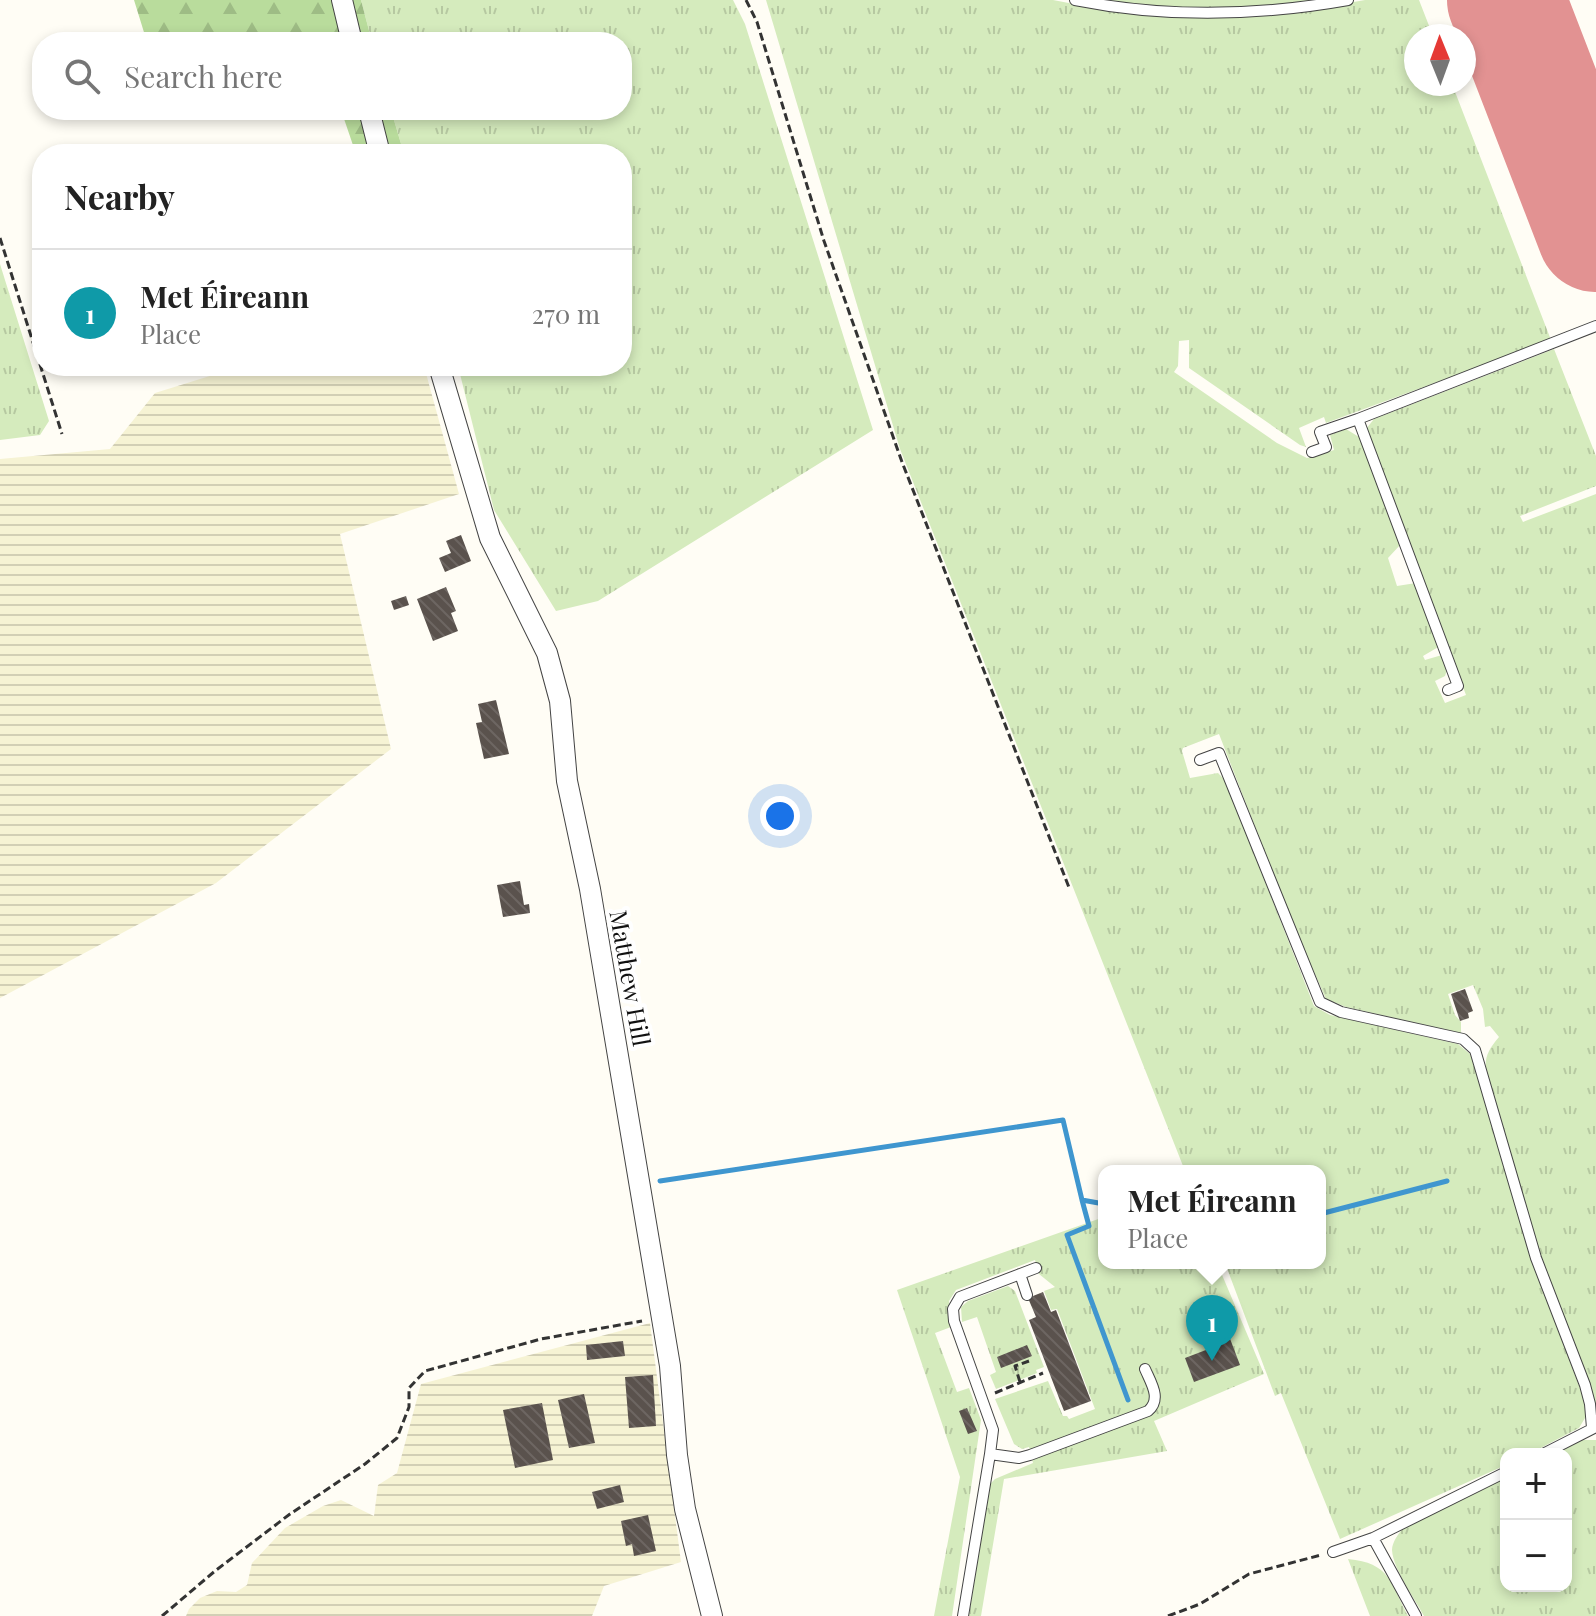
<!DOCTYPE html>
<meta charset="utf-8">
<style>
:root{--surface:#fff;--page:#f6f6f6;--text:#222;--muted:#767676;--line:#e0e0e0;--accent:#0f766e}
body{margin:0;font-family:"Playfair Display",serif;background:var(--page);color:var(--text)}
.controls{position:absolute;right:24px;bottom:24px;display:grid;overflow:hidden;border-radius:16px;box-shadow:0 4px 12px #0003}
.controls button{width:72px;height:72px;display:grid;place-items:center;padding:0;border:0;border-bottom:2px solid var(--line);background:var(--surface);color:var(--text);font:40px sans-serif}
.compass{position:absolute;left:1404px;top:24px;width:72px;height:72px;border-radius:50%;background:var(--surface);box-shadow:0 4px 12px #0003;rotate:359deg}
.you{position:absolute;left:780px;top:816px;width:28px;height:28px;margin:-20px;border:6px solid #fff;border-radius:50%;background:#1a73e8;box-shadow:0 0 0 12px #1a73e833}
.badge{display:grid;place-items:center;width:52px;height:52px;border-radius:50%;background:var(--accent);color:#fff;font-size:26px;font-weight:700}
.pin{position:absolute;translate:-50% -66px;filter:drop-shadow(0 2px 4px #0008)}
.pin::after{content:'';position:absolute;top:42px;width:28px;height:24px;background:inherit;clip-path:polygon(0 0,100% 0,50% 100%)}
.popup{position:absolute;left:1098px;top:1165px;width:228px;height:104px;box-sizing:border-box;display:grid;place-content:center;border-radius:16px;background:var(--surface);filter:drop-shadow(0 2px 6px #0005);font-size:26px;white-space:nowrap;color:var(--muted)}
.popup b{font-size:30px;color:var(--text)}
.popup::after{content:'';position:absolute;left:50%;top:100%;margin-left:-16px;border:16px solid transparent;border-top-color:var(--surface)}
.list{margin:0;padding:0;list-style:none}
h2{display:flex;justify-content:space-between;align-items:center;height:104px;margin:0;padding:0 32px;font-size:34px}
h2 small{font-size:26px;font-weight:400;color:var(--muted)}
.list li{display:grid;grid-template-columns:52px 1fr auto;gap:24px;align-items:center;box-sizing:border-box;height:128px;padding:0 32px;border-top:2px solid var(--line)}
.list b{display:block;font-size:30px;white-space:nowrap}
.list p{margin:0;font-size:26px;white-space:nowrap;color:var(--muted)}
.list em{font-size:26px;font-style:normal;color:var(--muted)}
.icon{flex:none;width:44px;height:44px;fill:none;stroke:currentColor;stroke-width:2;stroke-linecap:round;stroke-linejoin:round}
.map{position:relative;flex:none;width:1596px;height:1616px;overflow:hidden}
.search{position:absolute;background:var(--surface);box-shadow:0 4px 12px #0003;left:32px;top:32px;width:600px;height:88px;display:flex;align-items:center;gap:20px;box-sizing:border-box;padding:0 28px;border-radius:32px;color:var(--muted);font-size:30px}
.panel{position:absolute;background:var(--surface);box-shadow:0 4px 12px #0003;left:32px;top:144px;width:600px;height:232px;border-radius:32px}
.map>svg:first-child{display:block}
.farmland{fill:url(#farmland-rules)}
.grass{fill:url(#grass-tufts)}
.forest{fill:url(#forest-firs)}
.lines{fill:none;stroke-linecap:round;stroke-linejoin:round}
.stream{stroke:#3f96cf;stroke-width:5}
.runway{stroke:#e29292;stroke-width:118}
.building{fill:url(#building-back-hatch)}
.service-casing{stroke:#444;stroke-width:12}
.minor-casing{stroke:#444;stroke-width:22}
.path{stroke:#333;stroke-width:3;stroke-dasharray:8 4;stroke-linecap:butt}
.service{stroke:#fff;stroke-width:10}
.minor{stroke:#fff;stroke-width:20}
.labels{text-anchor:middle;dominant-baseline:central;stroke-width:8;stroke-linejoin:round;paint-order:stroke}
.street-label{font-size:24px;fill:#111;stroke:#fff}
</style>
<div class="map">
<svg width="1596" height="1616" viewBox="0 0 1596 1616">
<defs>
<pattern id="farmland-rules" width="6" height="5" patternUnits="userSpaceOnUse" patternTransform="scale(2)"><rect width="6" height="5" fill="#f6f3d4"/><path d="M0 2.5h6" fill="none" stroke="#d2cfb5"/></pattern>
<pattern id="grass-tufts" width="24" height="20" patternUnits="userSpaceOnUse" patternTransform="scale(2)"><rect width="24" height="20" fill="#d5ebbd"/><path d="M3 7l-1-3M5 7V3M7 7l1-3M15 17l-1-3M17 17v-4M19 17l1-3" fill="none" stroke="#b6c8a1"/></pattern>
<pattern id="forest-firs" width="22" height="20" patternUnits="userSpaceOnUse" patternTransform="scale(2)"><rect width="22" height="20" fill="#b9dc9c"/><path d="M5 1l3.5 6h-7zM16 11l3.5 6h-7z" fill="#9ebc85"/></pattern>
<pattern id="building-back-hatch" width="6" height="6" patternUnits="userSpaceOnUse" patternTransform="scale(2)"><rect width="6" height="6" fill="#5a524d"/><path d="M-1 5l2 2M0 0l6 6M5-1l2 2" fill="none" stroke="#6d6662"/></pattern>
</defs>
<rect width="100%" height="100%" fill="#fffdf5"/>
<path class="farmland" d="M242 366H424L459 494 340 534 391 749 216 883 0 998V459L110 449 155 393Z
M650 1323 681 1562 604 1586 592 1616H186L189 1609 200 1598 217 1591 236 1592 247 1585 252 1563 285 1528 323 1506 341 1500 374 1516 378 1485 397 1473 421 1384Z"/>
<path class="grass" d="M361 0H733L745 24 873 430 598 601 556 611 494 510 458 366H622V154H404L391 110H622V42H372Z
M766 0H1053L1100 9H1314L1365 0H1419L1433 36H1416V84H1452L1551 340 1326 423 1324 417 1299 428 1306 447 1300 445 1189 368V340L1179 341 1178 366 1174 372 1277 443 1307 458 1334 450 1330 435 1346 429 1359 437 1401 544 1388 558 1397 586 1416 583 1440 646 1423 656 1425 660 1442 655 1448 667 1445 676 1435 681 1445 703 1466 695 1366 429 1374 419 1554 349 1596 456V486L1520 516 1523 522 1596 494V1410L1546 1277 1488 1079C1483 1061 1486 1052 1499 1037L1490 1026 1485 1027 1483 1009 1473 985 1448 994 1455 1015 1461 1022V1033L1346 1007 1326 999 1294 927 1219 734 1183 748 1182 751 1190 778 1218 773 1225 780 1314 1006 1330 1015 1458 1044 1470 1054 1485 1092 1536 1272 1586 1404 1585 1418 1579 1428 1529 1454H1506V1465L1340 1539 1281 1393 1275 1396 1225 1263H1320V1171H1185L900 449Z
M1094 0H1327L1253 9 1167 8Z
M0 264 49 421 40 435 0 440Z
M1104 1217V1263H1217L1264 1374 1154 1421 1167 1451 1004 1479 981 1616H969L989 1485 995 1479 1033 1463 1029 1447 1022 1449 1014 1444 995 1399 1048 1381 1063 1416H1067L1069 1419 1095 1409 1057 1309 1051 1310 1044 1291 1055 1287 1039 1274 1035 1260 956 1290 949 1301 951 1327 935 1333 957 1392 969 1388 981 1420 952 1616H934L960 1477 897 1290Z
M1008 1286 1015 1291 1044 1367 1036 1370 1037 1373 996 1389 990 1375 996 1372 977 1317 962 1322 961 1307 968 1301Z
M1580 1440H1596V1616H1424C1415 1599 1393 1569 1392 1550 1392 1542 1399 1533 1404 1527L1506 1477V1586H1566V1454H1552Z
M1348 1559C1390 1563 1390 1582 1408 1616H1370Z"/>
<path class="forest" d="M134 0H361L372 42H147Z
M341 110H391L404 154H356Z"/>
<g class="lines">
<path class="stream" d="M660 1181 1063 1120 1082 1200
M1104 1204 1082 1200 1089 1226 1067 1235 1128 1400
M1320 1214 1447 1181"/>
<path class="runway" d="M1506 0 1596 233"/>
</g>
<path class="building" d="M461 535 471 561 445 572 439 558 451 553 446 541Z
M446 587 456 611 451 613 458 631 433 641 417 599Z
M406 596 409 605 394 610 391 601Z
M496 700 509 754 484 759 476 723 482 722 478 704Z
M520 881 524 905 529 904 530 913 503 917 497 885Z
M1465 989 1473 1011 1468 1013 1469 1018 1460 1021 1451 994Z
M1043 1292 1051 1312 1056 1310 1091 1401 1064 1411 1029 1320 1036 1317 1028 1298Z
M1229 1336 1240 1365 1194 1382 1185 1358 1219 1345 1217 1341Z
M623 1341 625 1356 587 1360 586 1345Z
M1027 1345 1032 1356 1001 1368 997 1357Z
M653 1375 656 1426 629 1428 625 1377Z
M584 1394 595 1443 569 1448 558 1400Z
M542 1403 553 1460 515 1468 503 1410Z
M967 1408 977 1431 968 1434 959 1411Z
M620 1485 624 1502 597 1509 592 1492Z
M648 1515 656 1551 634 1556 632 1544 626 1546 621 1521Z"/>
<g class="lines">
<g class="service-casing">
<path id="service" d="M1075 0C1165 18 1258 16 1348 0
M1358 419 1596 326
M1312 452 1326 447 1320 432 1358 419 1458 686 1448 690
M1200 760 1219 753 1320 1002 1341 1012 1463 1039 1475 1050 1536 1258 1585 1385 1590 1404 1592 1428
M1036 1268 960 1297 953 1309 954 1321 993 1430 990 1454 1019 1458 1030 1455 1148 1411C1162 1399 1151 1383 1145 1369
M1020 1274 1027 1295
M1543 1454 1596 1427
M1373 1538 1416 1616
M1333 1552 1373 1538 1506 1472
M963 1616 990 1454"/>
</g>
<g class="minor-casing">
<path id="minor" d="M342 0 352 42
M369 110 380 154
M439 366 490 538 547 653 560 701 567 781 590 889 670 1366 677 1455 685 1509 712 1616"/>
</g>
<path class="path" d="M746 0 757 22 824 241 902 462 1070 890
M0 238 62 434
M1020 1382 1015 1366 1029 1361
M995 1393 1043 1373
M162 1616 215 1571 290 1514 365 1464 397 1438 409 1407V1388L425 1371 541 1339 642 1321
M1168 1616 1200 1604 1249 1574 1321 1555"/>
<use href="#service" class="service"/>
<use href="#minor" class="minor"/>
</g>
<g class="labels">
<g class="street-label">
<text transform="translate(631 978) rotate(80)">Matthew Hill</text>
</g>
</g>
</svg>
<div class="controls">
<button>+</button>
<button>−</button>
</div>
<svg class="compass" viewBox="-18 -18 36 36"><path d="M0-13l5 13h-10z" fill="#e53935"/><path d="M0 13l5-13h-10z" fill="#767676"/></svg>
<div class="you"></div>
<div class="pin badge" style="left:1212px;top:1361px;background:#0f9aa8">1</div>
<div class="popup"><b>Met Éireann</b>Place</div>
<div class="search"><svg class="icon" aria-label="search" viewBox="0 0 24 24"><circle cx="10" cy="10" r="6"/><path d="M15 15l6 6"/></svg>Search here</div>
<section class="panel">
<h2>Nearby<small></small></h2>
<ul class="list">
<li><span class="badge" style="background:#0f9aa8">1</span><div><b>Met Éireann</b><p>Place</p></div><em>270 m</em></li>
</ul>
</section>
</div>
